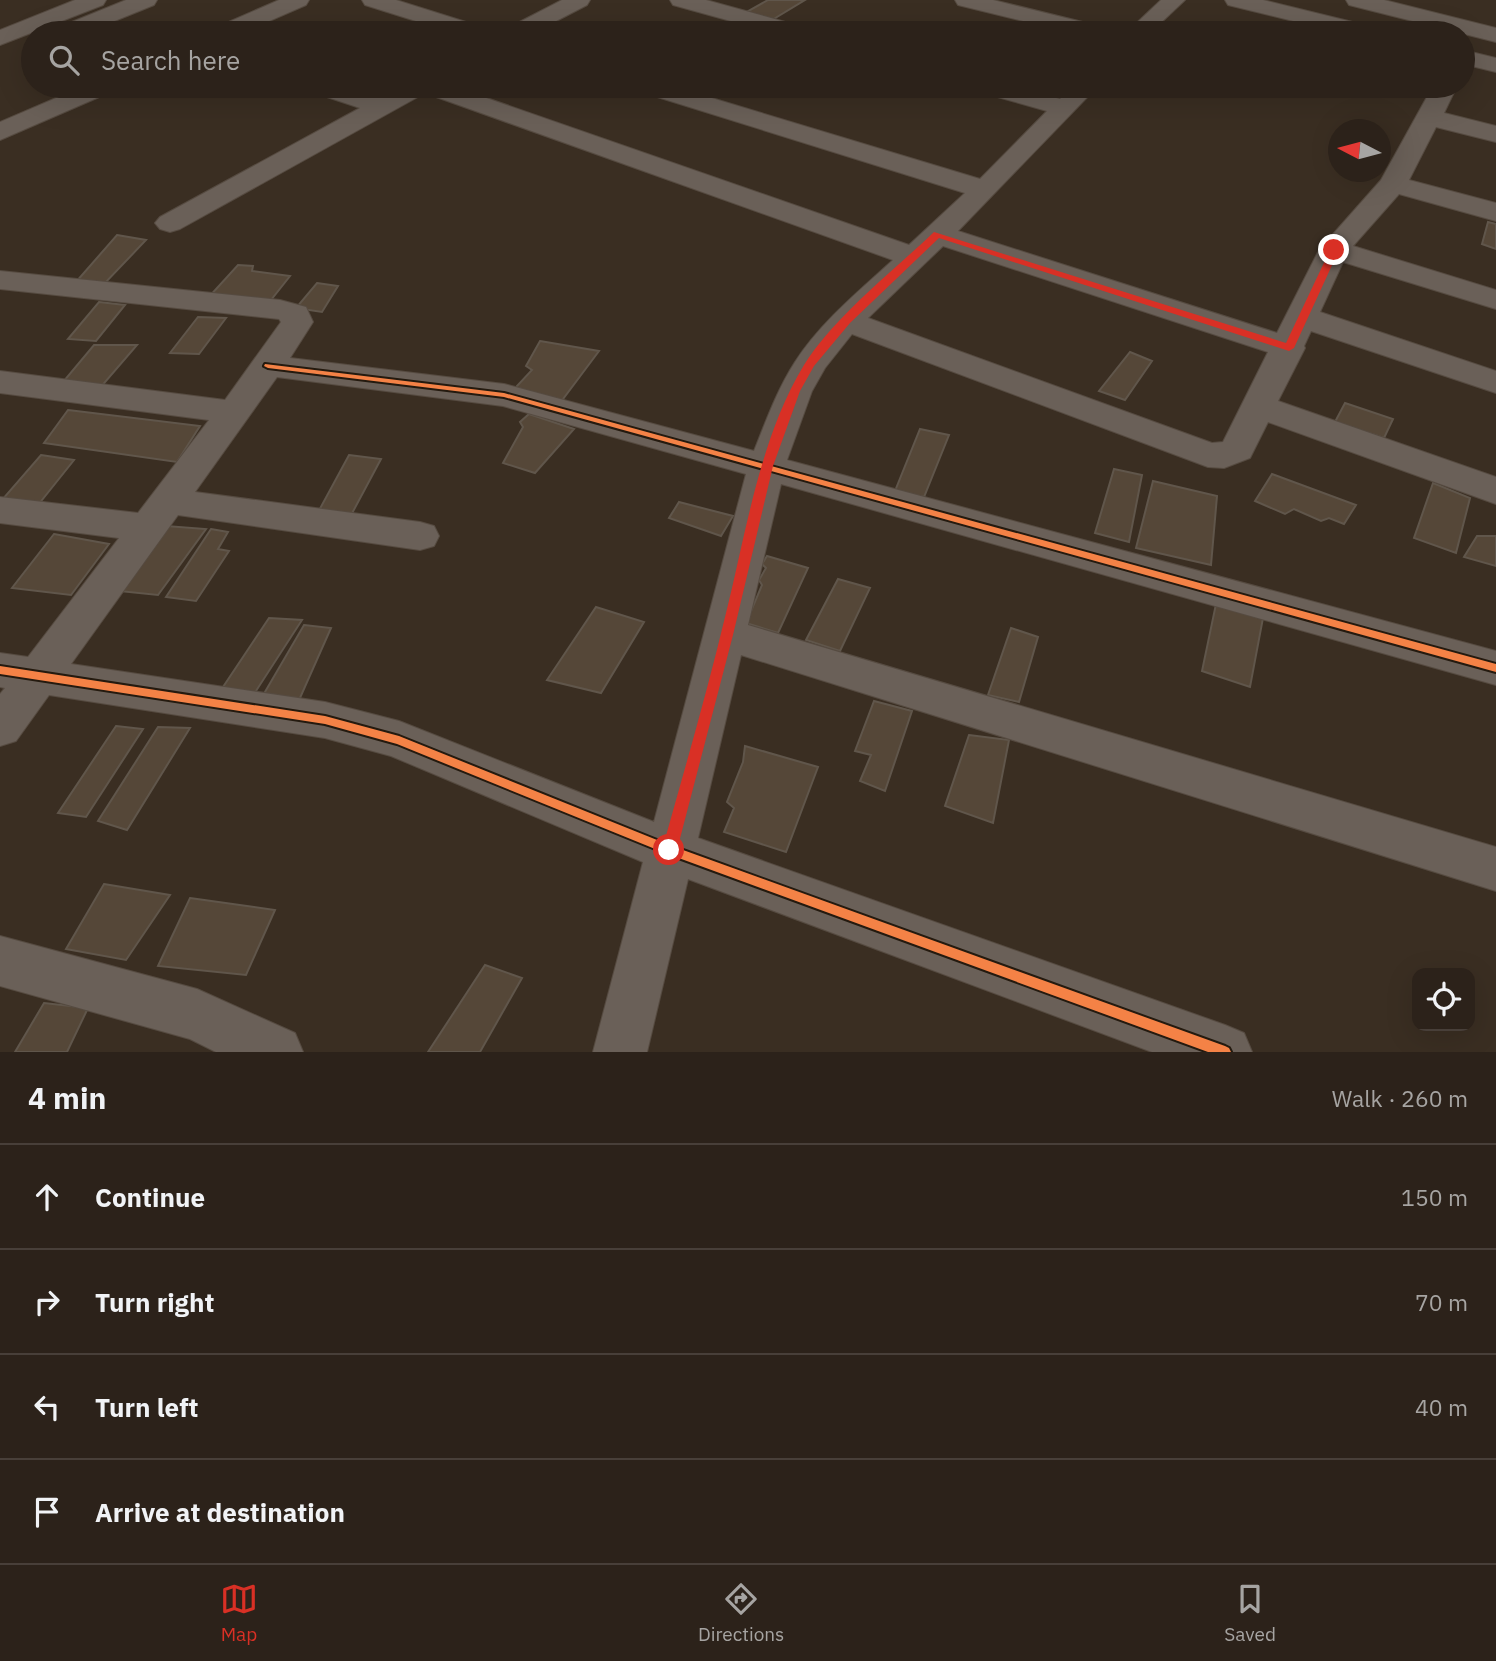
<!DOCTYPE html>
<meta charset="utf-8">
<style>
:root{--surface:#2c221a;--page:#342a23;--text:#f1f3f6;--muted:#a6a4a2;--line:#483f39;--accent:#d93025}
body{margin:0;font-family:"IBM Plex Sans",sans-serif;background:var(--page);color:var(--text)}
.controls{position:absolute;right:21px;bottom:21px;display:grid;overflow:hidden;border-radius:14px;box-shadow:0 7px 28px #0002}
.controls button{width:63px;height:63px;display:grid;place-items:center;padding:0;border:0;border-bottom:2px solid var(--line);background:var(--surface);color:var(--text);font:35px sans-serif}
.compass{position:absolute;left:1328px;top:119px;width:63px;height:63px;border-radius:50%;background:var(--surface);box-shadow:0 7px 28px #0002;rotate:276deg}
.stop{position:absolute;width:21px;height:21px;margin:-16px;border:5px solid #d93025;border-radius:50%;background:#fff}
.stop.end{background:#d93025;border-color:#fff;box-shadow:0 2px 7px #0008}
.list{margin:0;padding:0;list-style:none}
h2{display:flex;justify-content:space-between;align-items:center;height:91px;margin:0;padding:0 28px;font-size:30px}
h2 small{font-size:23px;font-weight:400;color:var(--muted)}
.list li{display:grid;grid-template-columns:46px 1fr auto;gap:21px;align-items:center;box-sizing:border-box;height:105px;padding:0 28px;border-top:2px solid var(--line)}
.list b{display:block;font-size:26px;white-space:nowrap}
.list em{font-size:23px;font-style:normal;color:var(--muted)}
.icon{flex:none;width:38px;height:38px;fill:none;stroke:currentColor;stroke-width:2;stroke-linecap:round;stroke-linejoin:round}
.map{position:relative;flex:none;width:1496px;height:1052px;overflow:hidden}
.search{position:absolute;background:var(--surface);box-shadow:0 7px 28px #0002;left:21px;right:21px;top:21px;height:77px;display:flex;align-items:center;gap:18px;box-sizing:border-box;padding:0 24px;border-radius:38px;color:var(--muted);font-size:26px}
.sheet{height:511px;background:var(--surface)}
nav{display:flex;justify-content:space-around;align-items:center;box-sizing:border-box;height:98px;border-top:2px solid var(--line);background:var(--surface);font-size:19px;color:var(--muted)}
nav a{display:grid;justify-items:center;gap:4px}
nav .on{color:var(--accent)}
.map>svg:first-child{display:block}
.building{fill:#554738;stroke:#60564b;stroke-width:2}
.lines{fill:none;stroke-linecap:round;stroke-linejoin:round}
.minor-casing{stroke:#564b41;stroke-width:2}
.tertiary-casing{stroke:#564b41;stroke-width:2}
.minor{fill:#6a6058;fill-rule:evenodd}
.tertiary{fill:#6a6058;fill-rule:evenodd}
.cycleway-casing{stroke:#241a0f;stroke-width:4}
.cycleway{fill:#f48246;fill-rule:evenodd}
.route{fill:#d93025}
</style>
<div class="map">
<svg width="1496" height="1052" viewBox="0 0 1496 1052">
<rect width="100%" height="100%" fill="#3a2e22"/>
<path class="building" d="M768 0H805L772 20 745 13Z
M1488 222 1496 224V249L1482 244Z
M117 235 146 240 104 284 76 282Z
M238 265 253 266 252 271 290 276 267 305 207 299Z
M317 283 338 286 322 312 296 308Z
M99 302 125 305 96 341 68 339Z
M198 317 226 318 199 354 170 353Z
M540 341 599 351 560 403 516 387 532 370 526 366Z
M94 345H137L100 388 63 382Z
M1130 352 1152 361 1125 400 1099 391Z
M1345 403 1393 419 1384 438 1335 422Z
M68 410 200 426 177 462 44 443Z
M529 414 574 429 535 473 503 463 523 427 520 422Z
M920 429 949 435 924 497 895 491Z
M41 455 74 460 38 505 1 501Z
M349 455 381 459 349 519 316 516Z
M1114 469 1142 475 1129 542 1095 533Z
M1272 474 1356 505 1344 524 1329 518 1321 521 1294 509 1285 514 1255 501Z
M1153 481 1217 496 1211 565 1136 548Z
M1433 483 1470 498 1456 553 1414 538Z
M679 502 733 516 721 536 669 518Z
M166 526 206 529 158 595 119 591Z
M211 529 228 532 218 549 229 551 196 601 166 597Z
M54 534 109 544 71 595 12 588Z
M1477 536H1496V566L1464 557Z
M767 556 808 568 778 633 746 623 762 585 759 580 766 568 762 564Z
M838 579 870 588 840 651 806 640Z
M1216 604 1263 618 1250 687 1202 671Z
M596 607 644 622 601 693 547 680Z
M269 618 302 620 254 694 221 690Z
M304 625 331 628 300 698 262 697Z
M1011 628 1038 637 1019 702 988 695Z
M874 701 912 711 885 791 860 781 871 755 855 751Z
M116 726 143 729 86 817 58 813Z
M158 727 190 728 127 830 98 821Z
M969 735 1009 740 993 823 945 806Z
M745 746 818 767 786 852 724 832 734 808 727 802 743 762Z
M104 884 170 895 126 960 66 949Z
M190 898 275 910 246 975 158 966Z
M485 965 522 978 480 1052H428Z
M44 1003 88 1008 67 1052H15Z"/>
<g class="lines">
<g class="minor-casing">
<path id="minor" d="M75 0H106L103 5 0 45V30Z
M126 0H157L154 5 85 33H60L58 31 62 26Z
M279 0H309L306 5 242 33H211L215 28Z
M362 0H396L485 28 489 33H454L365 5Z
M562 0H590L587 5 533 33H504L508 28Z
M670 0H706L807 28 811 33H774L673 5Z
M955 0H993L1107 28 1111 33H1072L958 5Z
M1161 0H1185L1150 33H1126Z
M1225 0H1263L1377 28 1381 33H1342L1228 5Z
M1463 50 1496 58V72L1463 64Z
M84 86H116L113 91 0 140V122Z
M306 86H342L379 98 402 86H452L909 245 965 193 638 91 635 86H672L980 179 1047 111 976 91 973 86H1012L1060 99 1072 86H1098L958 231 1277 333 1319 250 1381 180 1433 86H1457L1444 113 1496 126V142L1436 127 1409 180 1496 203V221L1399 194 1353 246 1496 290V309L1343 262 1320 312 1496 371V393L1311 331 1304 346 1305 348 1278 401 1496 477V504L1268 422 1250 458 1224 468 1208 467 852 334 825 368 812 391 787 460 1496 651V685L781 484 748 625 1496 847V891L741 655 698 838 1225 1025 1244 1033 1252 1052H1152L688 879 647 1052H593L643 862 391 756 325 738 49 695 16 741 0 746V694L5 688 0 687V653L28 657 119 538 0 523V497L138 513 209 420 0 393V371L225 400 281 322 279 319 0 289V271L280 300 306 307 313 322 290 358 504 384 754 451C766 421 777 390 795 362 820 323 859 291 893 260L425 93 180 229 170 232 160 229 155 223 160 217 360 108 309 91ZM943 246 1268 352 1223 442 1212 443 868 318ZM277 377 503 406 746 474 654 822 399 721 325 702 71 664 178 515 420 550 434 546 439 536 434 526 420 522 195 492Z
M0 936 197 989 295 1033 303 1052H216L190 1039 0 986Z"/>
</g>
<g class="tertiary-casing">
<path id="tertiary" d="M1346 0H1384L1496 28V42L1349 5Z"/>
</g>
<use href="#minor" class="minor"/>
<use href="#tertiary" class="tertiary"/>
<g class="cycleway-casing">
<path id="cycleway" d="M265 364 504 393 1496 664V672L504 397 268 368 264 366Z
M0 666 325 716 399 736 672 846 1225 1046 1229 1048 1231 1052H1208L665 853 397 744 325 724 0 674Z"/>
</g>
<use href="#cycleway" class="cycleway"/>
</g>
<path class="route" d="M934 232 1286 343 1330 250 1334 247 1339 250 1294 348 1289 351 939 238 850 323 814 366 800 391 773 466 733 635 677 850 674 854H664L662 850C684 771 707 693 726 613 746 533 760 437 804 365 835 316 892 272 934 232Z"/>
</svg>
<div class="controls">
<button><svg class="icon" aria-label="locate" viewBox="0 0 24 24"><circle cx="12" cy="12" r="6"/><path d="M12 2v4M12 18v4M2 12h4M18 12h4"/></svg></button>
</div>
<svg class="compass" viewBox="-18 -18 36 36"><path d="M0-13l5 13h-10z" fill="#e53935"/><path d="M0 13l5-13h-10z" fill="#a6a4a2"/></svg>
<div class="stop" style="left:669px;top:850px"></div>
<div class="stop end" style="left:1334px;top:250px"></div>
<div class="search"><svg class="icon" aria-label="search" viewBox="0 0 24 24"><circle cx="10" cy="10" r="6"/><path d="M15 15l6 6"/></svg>Search here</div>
</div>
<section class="sheet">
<h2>4 min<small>Walk · 260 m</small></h2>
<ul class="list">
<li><svg class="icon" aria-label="ahead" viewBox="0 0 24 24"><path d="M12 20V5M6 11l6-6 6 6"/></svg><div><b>Continue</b></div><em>150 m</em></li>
<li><svg class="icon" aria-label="right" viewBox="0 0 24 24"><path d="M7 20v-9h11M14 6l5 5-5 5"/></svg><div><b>Turn right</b></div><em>70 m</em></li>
<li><svg class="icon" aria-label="left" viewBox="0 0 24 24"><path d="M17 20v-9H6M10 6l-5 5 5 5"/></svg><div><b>Turn left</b></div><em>40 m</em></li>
<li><svg class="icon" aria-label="arrive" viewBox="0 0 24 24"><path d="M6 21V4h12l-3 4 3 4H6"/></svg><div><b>Arrive at destination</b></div></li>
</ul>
</section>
<nav>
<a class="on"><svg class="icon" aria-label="map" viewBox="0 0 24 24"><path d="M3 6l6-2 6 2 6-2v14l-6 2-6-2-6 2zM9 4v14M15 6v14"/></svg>Map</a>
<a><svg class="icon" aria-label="directions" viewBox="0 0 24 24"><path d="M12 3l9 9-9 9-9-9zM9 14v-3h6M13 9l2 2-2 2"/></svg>Directions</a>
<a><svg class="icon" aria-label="saved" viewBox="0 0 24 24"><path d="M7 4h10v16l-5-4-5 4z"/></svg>Saved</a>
</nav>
